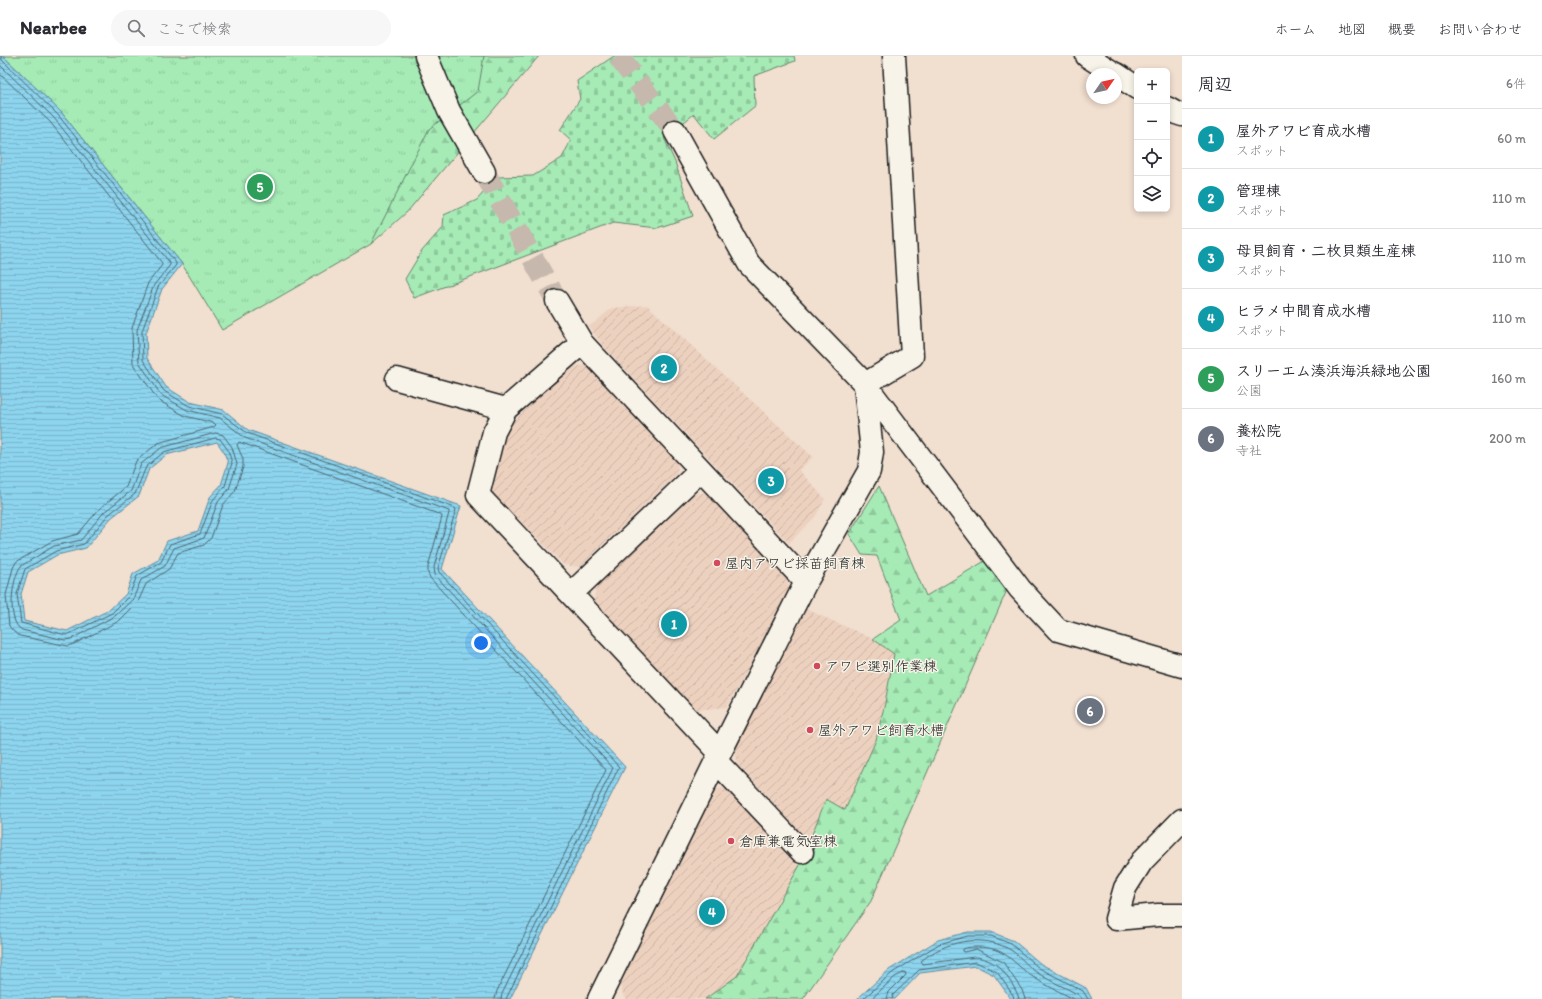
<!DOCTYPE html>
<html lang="ja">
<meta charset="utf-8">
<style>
:root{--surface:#fff;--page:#f7f7f7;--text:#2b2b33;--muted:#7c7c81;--line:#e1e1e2;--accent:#db2777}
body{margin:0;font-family:Itim,"Klee One",sans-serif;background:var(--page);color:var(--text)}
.controls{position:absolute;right:12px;top:12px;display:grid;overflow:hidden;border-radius:6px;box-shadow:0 2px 6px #0003}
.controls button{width:36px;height:36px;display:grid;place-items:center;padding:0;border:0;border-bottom:1px solid var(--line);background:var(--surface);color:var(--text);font:20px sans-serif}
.compass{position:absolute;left:1086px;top:12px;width:36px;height:36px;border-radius:50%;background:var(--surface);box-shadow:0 2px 6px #0003;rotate:56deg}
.you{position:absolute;left:481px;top:587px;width:14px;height:14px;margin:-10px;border:3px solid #fff;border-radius:50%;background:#1a73e8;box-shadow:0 0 0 6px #1a73e833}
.badge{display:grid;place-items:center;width:26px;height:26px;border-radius:50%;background:var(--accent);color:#fff;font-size:13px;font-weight:700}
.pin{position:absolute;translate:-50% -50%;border:2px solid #fff;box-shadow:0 1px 4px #0006}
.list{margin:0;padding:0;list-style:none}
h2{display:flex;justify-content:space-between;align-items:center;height:52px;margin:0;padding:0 16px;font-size:17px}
h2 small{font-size:13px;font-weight:400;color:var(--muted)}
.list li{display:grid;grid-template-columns:26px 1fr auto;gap:12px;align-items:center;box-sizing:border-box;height:60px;padding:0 16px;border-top:1px solid var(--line)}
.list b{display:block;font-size:15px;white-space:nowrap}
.list p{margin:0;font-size:13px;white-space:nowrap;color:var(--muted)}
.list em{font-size:13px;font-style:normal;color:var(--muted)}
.icon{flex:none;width:22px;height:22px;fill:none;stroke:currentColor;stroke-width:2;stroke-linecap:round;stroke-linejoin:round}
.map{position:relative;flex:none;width:1182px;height:943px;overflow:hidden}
header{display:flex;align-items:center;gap:24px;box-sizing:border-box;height:56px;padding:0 20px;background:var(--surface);border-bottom:1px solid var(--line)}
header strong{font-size:19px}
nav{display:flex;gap:22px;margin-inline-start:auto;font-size:14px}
.search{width:280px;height:36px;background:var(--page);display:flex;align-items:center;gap:10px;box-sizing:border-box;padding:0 14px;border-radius:22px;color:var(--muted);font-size:15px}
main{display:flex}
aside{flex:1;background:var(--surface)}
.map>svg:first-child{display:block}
.industrial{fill:url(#industrial-furrows)}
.forest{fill:url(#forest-firs);stroke:#618469}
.cemetery{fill:url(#cemetery-stones);stroke:#618469}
.park{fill:url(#park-tufts);stroke:#618469}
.water{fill:url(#water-rules);stroke:#608a9a;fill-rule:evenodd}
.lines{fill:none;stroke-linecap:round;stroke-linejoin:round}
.shore{stroke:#496670;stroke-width:1}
.minor-tunnel{stroke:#c6b8ac;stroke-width:22;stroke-dasharray:22 11;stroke-linecap:butt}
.minor-casing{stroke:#1c1c1c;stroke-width:25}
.minor{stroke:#f7f3e8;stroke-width:22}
.poi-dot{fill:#d1495b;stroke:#f7f3e8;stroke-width:1.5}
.labels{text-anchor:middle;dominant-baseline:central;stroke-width:3;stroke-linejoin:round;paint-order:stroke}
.poi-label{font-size:14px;fill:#1c1c1c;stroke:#f7f3e8;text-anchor:start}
</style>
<header>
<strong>Nearbee</strong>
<div class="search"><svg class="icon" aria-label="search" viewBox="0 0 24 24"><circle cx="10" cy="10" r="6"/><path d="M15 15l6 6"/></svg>ここで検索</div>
<nav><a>ホーム</a><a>地図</a><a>概要</a><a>お問い合わせ</a></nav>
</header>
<main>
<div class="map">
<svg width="1182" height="943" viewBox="0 0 1182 943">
<defs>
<pattern id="industrial-furrows" width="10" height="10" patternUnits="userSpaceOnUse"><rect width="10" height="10" fill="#edd1bf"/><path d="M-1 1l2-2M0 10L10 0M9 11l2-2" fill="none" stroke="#cbb3a4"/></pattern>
<pattern id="forest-firs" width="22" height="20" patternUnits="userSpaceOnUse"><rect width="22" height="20" fill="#a6ebb6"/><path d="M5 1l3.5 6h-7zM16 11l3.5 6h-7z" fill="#8ec99c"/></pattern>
<pattern id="cemetery-stones" width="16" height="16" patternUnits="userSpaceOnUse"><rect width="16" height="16" fill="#a6ebb6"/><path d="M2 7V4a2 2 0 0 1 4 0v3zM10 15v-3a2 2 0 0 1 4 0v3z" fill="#8ec99c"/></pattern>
<pattern id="park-tufts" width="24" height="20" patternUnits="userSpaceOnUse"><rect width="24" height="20" fill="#a6ebb6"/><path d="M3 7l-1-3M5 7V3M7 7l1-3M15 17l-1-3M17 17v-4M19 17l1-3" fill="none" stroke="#8ec99c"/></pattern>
<pattern id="water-rules" width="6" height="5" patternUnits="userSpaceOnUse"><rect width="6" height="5" fill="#8dd4ee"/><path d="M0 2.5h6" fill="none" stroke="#79b5cc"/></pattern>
</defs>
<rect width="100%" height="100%" fill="#f1dfd0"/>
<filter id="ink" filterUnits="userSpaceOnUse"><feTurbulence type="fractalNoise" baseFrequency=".025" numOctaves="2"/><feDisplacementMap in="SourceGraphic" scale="8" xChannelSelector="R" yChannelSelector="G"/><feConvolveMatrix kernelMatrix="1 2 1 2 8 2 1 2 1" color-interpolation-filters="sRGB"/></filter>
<g filter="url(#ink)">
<path class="industrial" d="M647 249 813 401 799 414 825 443 815 461 789 487 605 292 589 271 612 252Z
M588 309 678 405 677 419 579 511 564 509 490 434 507 372 569 311Z
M709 436 787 521 789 535 727 651 695 654 594 545 596 529 693 438Z
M804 552 873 583 894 598 885 647 876 684 845 755 825 743 809 786 738 709 734 691Z
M727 732 799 811 737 920 705 943H627L624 941 620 929 716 733Z"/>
<path class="forest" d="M396 0H539L407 156 371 188 384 22Z
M879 430 926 540 985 505 1007 534 871 845 803 943H705L737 920 799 811 826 743 845 754 876 684 885 647 894 598 873 583 901 564 877 500 862 499 849 478Z"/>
<path class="cemetery" d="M614 0H794L795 5 754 20 755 50 714 83 694 58 664 82 675 106 693 160 657 172 613 167 414 242 405 223 422 195 443 171 444 159 477 144 497 121 533 120 562 102 571 84 560 74 580 43 577 25Z"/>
<path class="park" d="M3 0H484L478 35 429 73 371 188 222 274 182 208 61 56Z"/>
<path class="water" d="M0 0H3L61 56 182 208 162 233 146 277 147 302 166 331 190 346 224 354 248 374 461 450 442 513 625 711 510 943H0ZM217 386 224 396 228 407 221 429 210 441 198 475 167 485 158 504 133 518 126 538 109 554 67 575 24 565 21 538 28 516 57 499 86 492 111 462 139 440 149 413 166 399Z
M968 876H991L1014 885 1041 908 1086 932 1092 943H1011L994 919 976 910 920 917 895 943H857L889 914 938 884Z"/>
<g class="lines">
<path class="shore" d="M1 0 2 4 58 59 176 207V209L158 231 142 275 143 304 164 335 189 350 222 358 247 377 455 452 456 454 438 512 439 516 619 711 506 943
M0 9 54 62 170 207V209L154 229 137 274 139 306 161 339 187 354 220 362 245 382 449 455V457L434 511 435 519 613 712 502 938 501 943
M0 18 50 66 162 207V209L148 227 132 272 133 308 158 344 185 360 214 367 216 369 214 371 158 387 136 405 126 431 100 452 78 478 52 485 16 506 13 512 6 539 9 570 14 576 20 580 68 590 74 588 119 565 138 546 146 528 169 513 178 497 204 489 211 482 223 449 235 435 243 411V403L237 389 239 386 441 459 442 461 428 511V517L430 522 606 714 497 935 495 943
M216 377 223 379 232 391 237 408 229 433 218 446 204 482 174 492 165 510 141 524 133 543 115 560 71 583 65 584 22 574C6 566 12 521 21 510L54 490 81 484 104 456 131 435 141 408 161 392Z
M216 382 220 383 228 394 232 407 225 430 213 444 200 478 170 488 161 506 137 520 129 540 112 557 69 578 66 579 21 567 17 538 25 513 56 495 84 488 108 459 135 438 146 411 164 396Z
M863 943 892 917 939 888 968 880H991L1011 888 1039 912 1083 935 1088 943
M871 943 895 921 905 916 906 919 889 936 887 943
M892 943 893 939 919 914 976 906 997 916 1013 939 1014 943
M1019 943C1018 935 1006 919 1001 913 996 907 982 901 975 901L923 908 921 905C945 885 980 878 1007 892 1018 897 1026 909 1036 916 1049 925 1065 931 1079 939L1082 943
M1025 943 1022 934 1003 906 976 893 964 896 963 895V893C968 891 973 891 977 891 1006 891 1011 906 1033 921 1045 929 1060 936 1074 943"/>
<path class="minor-tunnel" d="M618 0 675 75
M484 116 557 245"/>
<g class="minor-casing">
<path id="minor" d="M426 0 449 55 484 116
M1087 0 1115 18
M1116 18 1137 32
M1167 52 1176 57 1182 59
M675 75 749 208 865 328 1020 533 1058 574 1182 610
M557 245 582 287 806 526
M582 287 506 353 494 376 478 439 720 697
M397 323 506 353
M865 328 912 300 894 0
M571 538 701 414
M716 705 802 796
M1182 764 1142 805 1125 832 1116 863 1158 859H1182
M599 943 720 697 806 526 869 415 872 396 865 329"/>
</g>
<use href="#minor" class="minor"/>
</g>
</g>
<g class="poi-dot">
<circle cx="717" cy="507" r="4"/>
<circle cx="817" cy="610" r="4"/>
<circle cx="810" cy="674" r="4"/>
<circle cx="731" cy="785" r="4"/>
</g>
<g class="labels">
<g class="poi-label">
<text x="725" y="507">屋内アワビ採苗飼育棟</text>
<text x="825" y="610">アワビ選別作業棟</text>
<text x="818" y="674">屋外アワビ飼育水槽</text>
<text x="739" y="785">倉庫兼電気室棟</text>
</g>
</g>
</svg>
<div class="controls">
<button>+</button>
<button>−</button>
<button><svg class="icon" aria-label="locate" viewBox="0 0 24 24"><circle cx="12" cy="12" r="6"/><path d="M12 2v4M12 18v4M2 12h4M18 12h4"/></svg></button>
<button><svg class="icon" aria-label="layers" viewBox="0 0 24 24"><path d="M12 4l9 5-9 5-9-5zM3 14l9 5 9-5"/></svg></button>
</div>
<svg class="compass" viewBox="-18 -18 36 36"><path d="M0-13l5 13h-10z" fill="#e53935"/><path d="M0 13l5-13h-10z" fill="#7c7c81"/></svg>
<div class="you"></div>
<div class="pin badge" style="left:674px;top:568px;background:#0f9aa8">1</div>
<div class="pin badge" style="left:664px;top:312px;background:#0f9aa8">2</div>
<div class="pin badge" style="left:771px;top:425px;background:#0f9aa8">3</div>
<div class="pin badge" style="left:712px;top:856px;background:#0f9aa8">4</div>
<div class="pin badge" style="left:260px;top:131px;background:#2e9e5b">5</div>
<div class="pin badge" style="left:1090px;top:655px;background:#6b7280">6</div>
</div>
<aside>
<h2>周辺<small>6件</small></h2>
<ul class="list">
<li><span class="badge" style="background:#0f9aa8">1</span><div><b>屋外アワビ育成水槽</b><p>スポット</p></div><em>60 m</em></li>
<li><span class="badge" style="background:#0f9aa8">2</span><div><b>管理棟</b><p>スポット</p></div><em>110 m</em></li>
<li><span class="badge" style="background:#0f9aa8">3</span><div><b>母貝飼育・二枚貝類生産棟</b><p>スポット</p></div><em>110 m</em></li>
<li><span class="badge" style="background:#0f9aa8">4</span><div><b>ヒラメ中間育成水槽</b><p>スポット</p></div><em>110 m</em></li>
<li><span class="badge" style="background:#2e9e5b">5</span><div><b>スリーエム湊浜海浜緑地公園</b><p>公園</p></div><em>160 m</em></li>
<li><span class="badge" style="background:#6b7280">6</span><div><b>養松院</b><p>寺社</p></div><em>200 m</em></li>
</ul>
</aside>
</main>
